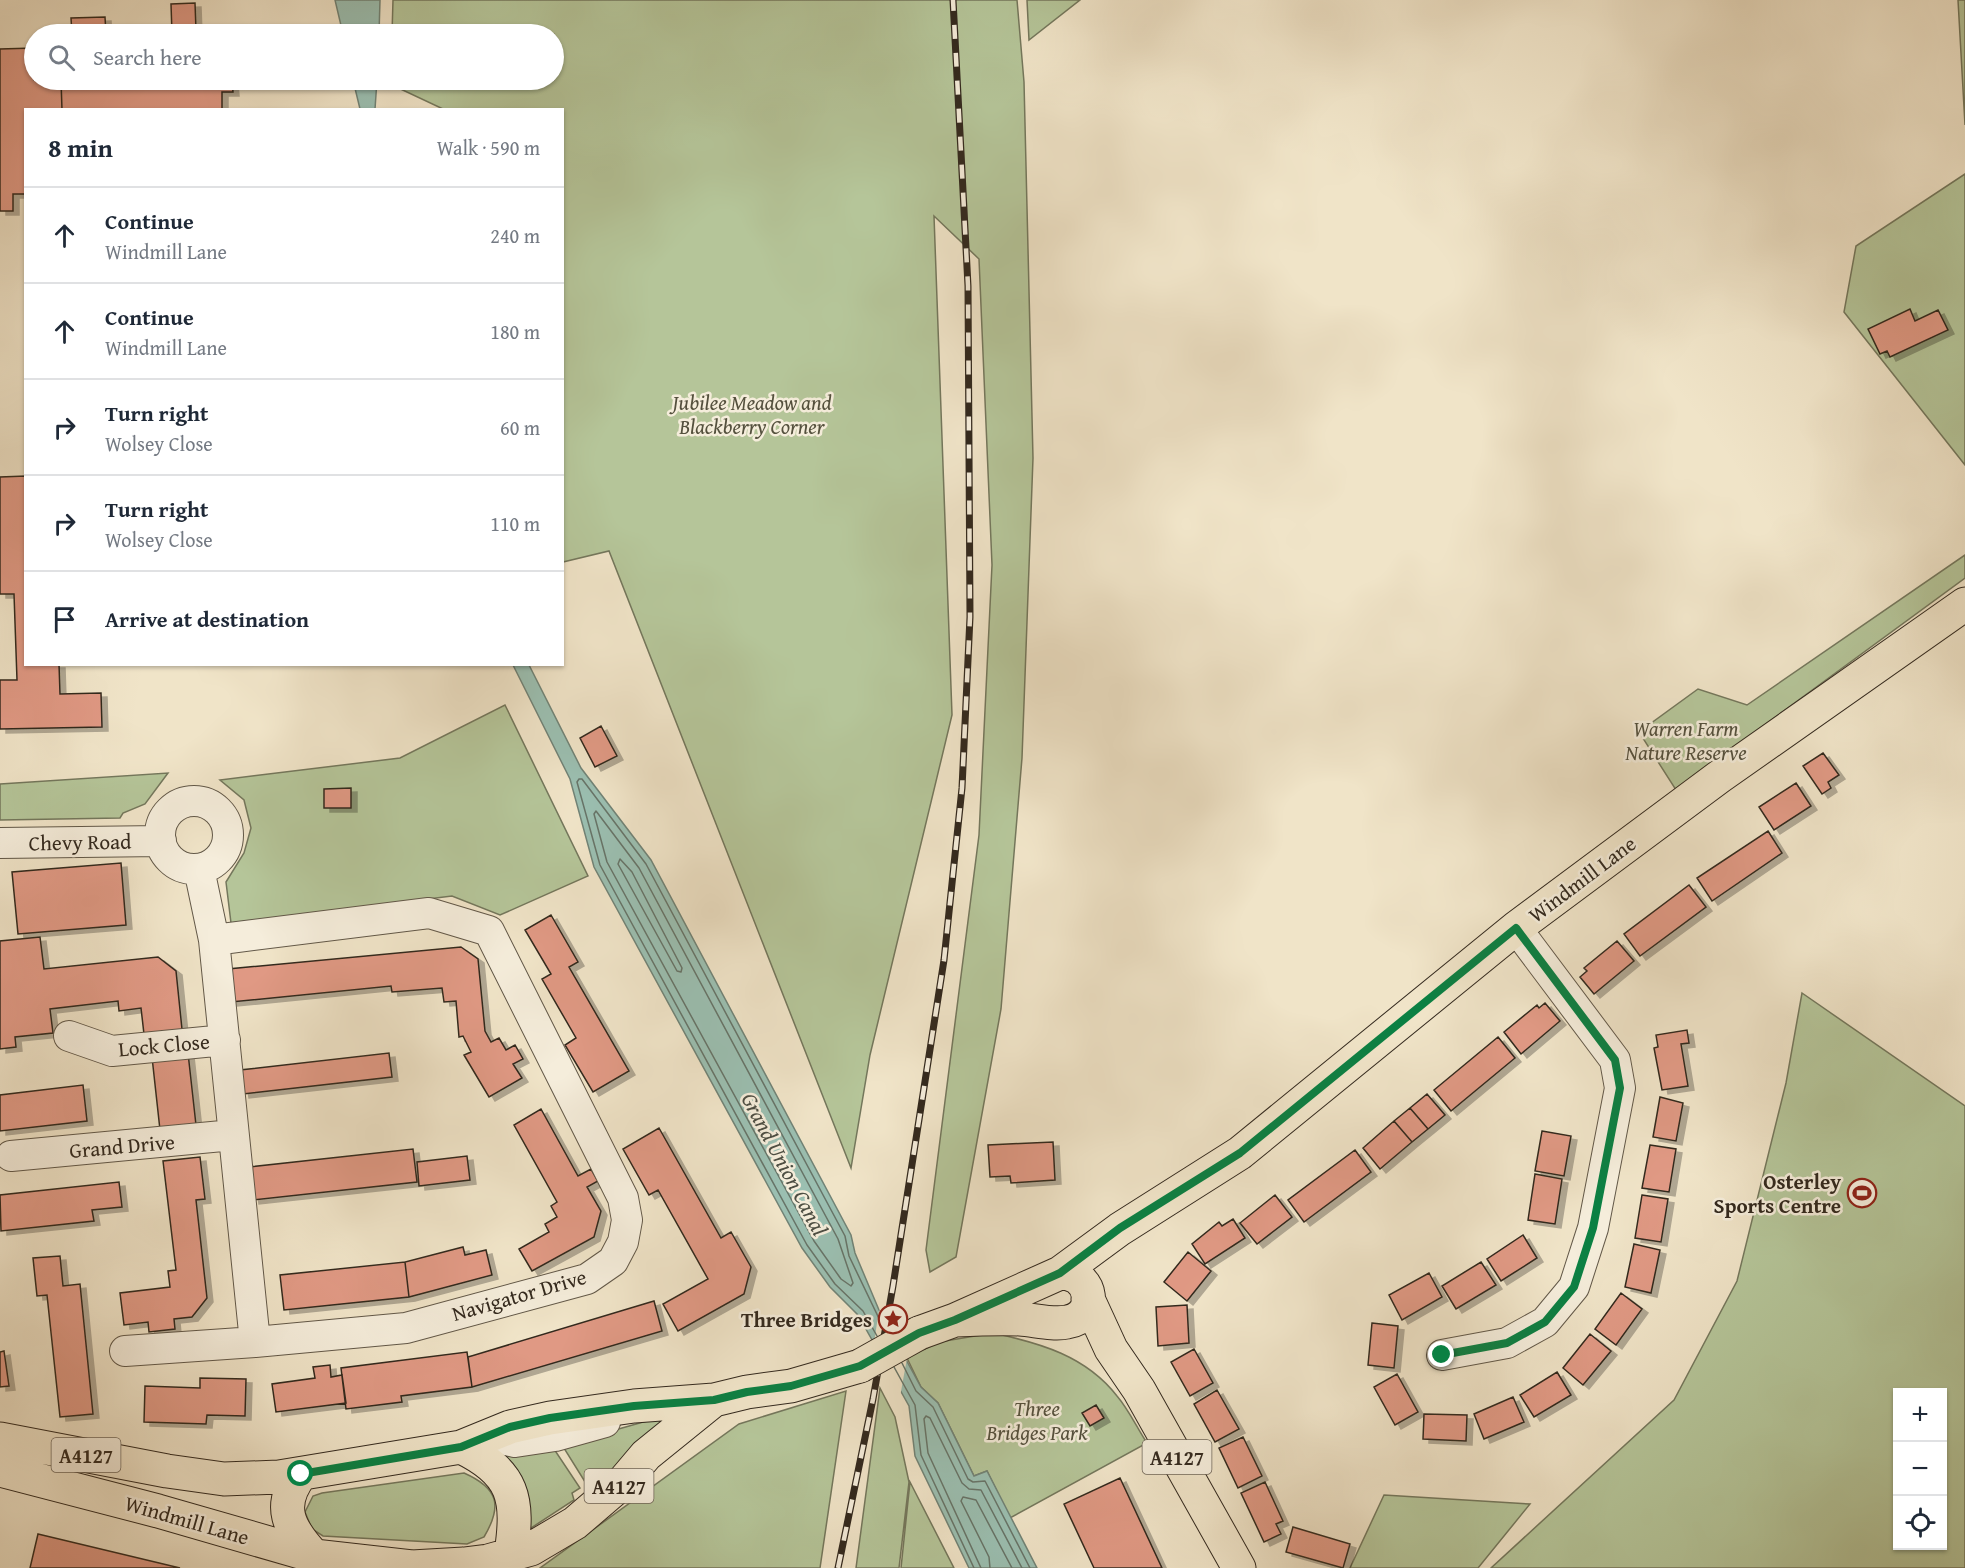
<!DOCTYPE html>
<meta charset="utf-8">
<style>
:root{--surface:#fff;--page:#f6f6f7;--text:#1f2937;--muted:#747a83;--line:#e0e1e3}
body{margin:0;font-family:"Gentium Book Plus",serif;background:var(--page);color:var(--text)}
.controls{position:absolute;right:18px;bottom:18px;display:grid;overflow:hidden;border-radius:0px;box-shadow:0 2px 4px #0004}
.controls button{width:54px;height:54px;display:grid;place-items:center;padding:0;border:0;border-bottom:2px solid var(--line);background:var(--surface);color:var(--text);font:30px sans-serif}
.stop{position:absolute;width:18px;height:18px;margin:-14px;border:4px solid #0b8043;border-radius:50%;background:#fff}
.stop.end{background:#0b8043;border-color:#fff;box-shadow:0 2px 6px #0008}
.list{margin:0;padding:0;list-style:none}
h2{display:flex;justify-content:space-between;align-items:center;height:78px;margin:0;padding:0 24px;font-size:26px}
h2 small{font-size:20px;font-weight:400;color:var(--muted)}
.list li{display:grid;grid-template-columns:39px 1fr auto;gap:18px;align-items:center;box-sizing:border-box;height:96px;padding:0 24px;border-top:2px solid var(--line)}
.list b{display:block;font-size:22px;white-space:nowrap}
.list p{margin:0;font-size:20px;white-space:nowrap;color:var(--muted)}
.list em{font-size:20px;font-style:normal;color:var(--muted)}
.icon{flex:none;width:33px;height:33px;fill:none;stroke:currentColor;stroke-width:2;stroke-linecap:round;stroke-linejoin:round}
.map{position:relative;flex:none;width:1965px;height:1568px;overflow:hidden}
.search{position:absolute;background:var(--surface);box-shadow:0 2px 4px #0004;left:24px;top:24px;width:540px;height:66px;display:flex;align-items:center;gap:15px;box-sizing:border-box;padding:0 21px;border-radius:33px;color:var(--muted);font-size:22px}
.panel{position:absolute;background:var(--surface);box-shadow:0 2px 4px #0004;left:24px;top:108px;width:540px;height:558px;border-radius:0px}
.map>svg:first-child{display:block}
.green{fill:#b5c599;stroke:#74775c;stroke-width:1.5;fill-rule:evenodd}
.water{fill:#9bbfb1;stroke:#718376;stroke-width:1.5}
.pier{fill:#f0e4c8}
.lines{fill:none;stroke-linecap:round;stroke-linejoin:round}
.shore{stroke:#677468;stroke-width:1.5}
.building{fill:#e09984;stroke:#33291e;stroke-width:1.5;filter:url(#shadow)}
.minor-casing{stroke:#625848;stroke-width:32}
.major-casing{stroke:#33291e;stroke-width:35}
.minor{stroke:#f5eddb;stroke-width:30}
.major{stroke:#f0e4c8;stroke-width:33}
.rail-casing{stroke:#33291e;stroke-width:7}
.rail{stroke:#f5eddb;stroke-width:4.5;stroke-dasharray:14;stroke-linecap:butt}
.major-bridge-casing{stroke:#33291e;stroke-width:35;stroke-linecap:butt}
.major-bridge{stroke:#f0e4c8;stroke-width:33}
.route{stroke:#0b8043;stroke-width:8}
.labels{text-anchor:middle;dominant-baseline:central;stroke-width:5;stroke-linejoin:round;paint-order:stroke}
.shield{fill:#f5eddb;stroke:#6d6457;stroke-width:1.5}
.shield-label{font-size:20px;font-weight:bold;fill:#33291e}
.park-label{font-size:21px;font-style:italic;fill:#54503d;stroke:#f5eddb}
.street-label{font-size:21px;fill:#33291e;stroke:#f5eddb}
.poi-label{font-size:21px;font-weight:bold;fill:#33291e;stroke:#f5eddb;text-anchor:end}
.water-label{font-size:22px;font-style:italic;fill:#4d4e43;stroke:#f5eddb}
</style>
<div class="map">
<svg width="1965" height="1568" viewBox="0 0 1965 1568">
<defs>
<filter id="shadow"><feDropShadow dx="6" dy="4" stdDeviation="0" flood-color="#0004"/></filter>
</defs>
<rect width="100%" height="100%" fill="#f0e4c8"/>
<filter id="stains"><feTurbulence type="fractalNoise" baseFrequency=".00333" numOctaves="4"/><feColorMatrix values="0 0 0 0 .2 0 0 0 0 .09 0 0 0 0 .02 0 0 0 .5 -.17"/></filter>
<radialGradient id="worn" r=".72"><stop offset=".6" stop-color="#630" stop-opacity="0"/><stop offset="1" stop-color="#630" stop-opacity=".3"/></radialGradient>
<path class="green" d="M393 0H1017L1024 82 1033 458 1022 758 1001 1009 956 1257 930 1272 926 1250 979 835 992 565 979 259 934 216 952 715 870 1055 851 1168 609 551 563 562 562 110 443 109 392 85V80H554V34H392Z
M1027 0H1080L1029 40Z
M1958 0H1965V125Z
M1965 174V465L1844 312 1856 246Z
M1965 555V578L1676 790 1639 732 1698 689 1747 705Z
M505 705 588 876 500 915 452 896 231 923 226 882 244 853 251 828 244 800 220 780 400 758Z
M168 773 145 804 123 813 120 818 0 820V784Z
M1802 993 1965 1106V1568H1491L1674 1400 1737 1281 1786 1083ZM1898 1392H1942V1546H1898Z
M993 1333C1040 1343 1086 1356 1117 1396 1129 1410 1137 1428 1147 1443L1010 1518 987 1471 974 1476 938 1403 921 1387 907 1358 939 1342Z
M880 1388 895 1417 909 1482 899 1568H856Z
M846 1391 820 1568H540L739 1424Z
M675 1413 592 1493 562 1445Z
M550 1443 580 1488 572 1493 574 1500 528 1530 498 1451Z
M464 1473C498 1488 503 1505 484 1537L467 1544 323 1536 312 1529 305 1512 313 1496 322 1493Z
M910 1482 954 1568H901Z
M1384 1495 1530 1504 1478 1568H1350Z"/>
<path class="water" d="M335 0H380L379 34H343Z
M353 80H377L375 109H360Z
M513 665H529L581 768 651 860 851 1235 855 1253 879 1310 921 1387 938 1403 974 1476 987 1471 1037 1568H969L915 1456 909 1406 858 1315 830 1287 802 1248 594 867 570 779Z"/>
<path class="pier" d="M879 1310 907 1358 900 1397 871 1344 874 1343Z"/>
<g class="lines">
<path class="shore" d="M596 811 639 868 838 1239 853 1283 851 1286 841 1279 814 1241 607 862 594 814Z
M620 859 632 872 682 968 681 972 677 971 618 864Z
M877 1336 863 1311 835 1284 807 1245 600 865 577 782 579 779H582L646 864 845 1236 849 1256 885 1331
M902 1363 916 1391 933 1407 968 1479 973 1482 985 1481 1030 1568
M894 1367 915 1405 921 1455 974 1568
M981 1568 928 1453 924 1419 926 1416 930 1418 962 1483 969 1489 981 1490 1022 1568
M990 1568 989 1557 961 1501 963 1497 976 1500 1012 1568"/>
</g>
<path class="building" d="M195 3 196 30 231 29V34H172L171 4Z
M105 17 106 34H72L71 18Z
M34 48V80H61L62 110H26V194H13V211H0V49Z
M61 80H232L233 92H222V110H62Z
M1910 309 1915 321 1938 310 1948 330 1890 357 1887 351 1880 354 1868 329Z
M26 476V664H59L60 694 101 693 102 727 0 729V680H17L14 594H0V477Z
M601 726 617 756 595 767 580 738Z
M1823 753 1839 775 1828 782 1831 788 1822 794 1803 766Z
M1796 783 1811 806 1774 830 1759 807Z
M351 788V808H324V789Z
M1768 831 1782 853 1712 901 1697 878Z
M121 863 126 925 18 934 12 872Z
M1689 885 1706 907 1640 956 1624 934Z
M551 915 578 962 569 967 629 1071 593 1092 565 1045 576 1038 542 979 551 974 525 930Z
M40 937 44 969 158 957 176 971 183 1039 145 1043 141 1008 119 1011 118 1001 50 1009 53 1033 15 1037 16 1047 0 1049V941Z
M1617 941 1634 961 1594 994 1580 977 1587 971 1584 968Z
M461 947 478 959 485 1031 491 1042 499 1038 506 1050 515 1045 523 1059 513 1064 522 1078 489 1097 464 1055 471 1052 463 1036 459 1037 456 1001 444 1002 442 988 392 992 391 986 231 1002 228 969Z
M1545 1003 1560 1021 1521 1054 1504 1032 1537 1005 1539 1008Z
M1687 1030 1689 1043 1681 1044 1688 1086 1662 1090 1654 1048 1658 1047 1656 1035Z
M1498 1037 1515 1058 1451 1111 1434 1090Z
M188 1053 196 1125 160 1130 152 1057Z
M389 1053 392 1077 243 1094 240 1070Z
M83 1085 87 1121 0 1131V1095Z
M1427 1094 1445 1115 1428 1129 1410 1108Z
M1660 1097 1683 1103 1676 1141 1653 1137Z
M1410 1108 1428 1129 1412 1142 1394 1121Z
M541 1109 578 1176 591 1169 598 1181 587 1187 601 1211 594 1237 532 1271 519 1249 549 1232 545 1224 557 1217 551 1206 557 1202 514 1125Z
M1394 1121 1412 1142 1380 1169 1363 1148Z
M659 1128 721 1238 731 1232 751 1267 744 1294 678 1331 663 1304 708 1279 658 1190 649 1195 623 1149Z
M1542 1131 1571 1136 1564 1176 1535 1171Z
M1053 1142 1055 1180 1011 1183 1010 1176 990 1177 988 1145Z
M1650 1145 1676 1149 1669 1192 1642 1188Z
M413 1149 417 1182 253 1200 249 1167Z
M1355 1150 1371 1172 1304 1222 1288 1200Z
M467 1156 470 1180 419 1186 417 1162Z
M200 1157 205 1199 196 1200 207 1298 192 1317 174 1319 175 1329 149 1332 148 1322 124 1325 120 1293 170 1287 168 1271 176 1270 163 1161Z
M1535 1174 1562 1179 1555 1224 1528 1220Z
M119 1182 122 1207 92 1210 94 1221 1 1231 0 1195Z
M1275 1195 1292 1217 1257 1244 1240 1223Z
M1642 1195 1668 1199 1661 1242 1635 1238Z
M1233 1219 1245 1238 1205 1264 1192 1244 1219 1222 1222 1226Z
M1523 1235 1537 1258 1501 1281 1487 1259Z
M1634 1244 1660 1250 1651 1293 1625 1287Z
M463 1247 465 1255 486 1250 492 1275 409 1297 405 1262Z
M1188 1252 1211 1271 1187 1301 1164 1282Z
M60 1256 63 1286 80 1284 93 1414 60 1417 47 1295 37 1296 33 1258Z
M405 1262 409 1297 284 1310 280 1275Z
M1481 1262 1496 1285 1456 1309 1442 1286Z
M1429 1273 1442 1297 1402 1320 1389 1295Z
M1621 1293 1642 1309 1616 1345 1595 1329Z
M654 1301 662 1331 472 1387 468 1357Z
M1187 1305 1189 1343 1158 1346 1156 1307Z
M1372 1323 1398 1326 1394 1368 1368 1365Z
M1590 1334 1611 1351 1583 1385 1563 1368Z
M1194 1349 1213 1383 1190 1396 1171 1362Z
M4 1351 9 1386 0 1387V1352Z
M467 1352 472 1387 401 1396 402 1402 346 1409 341 1368Z
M330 1365 331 1377 342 1375 346 1403 276 1412 272 1384 315 1378 313 1367Z
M1557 1372 1571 1395 1534 1417 1520 1395Z
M1397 1374 1418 1412 1395 1425 1374 1387Z
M200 1378 246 1379 245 1416 207 1415 206 1424 144 1422 145 1386 200 1388Z
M1217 1390 1239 1429 1215 1442 1194 1404Z
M1513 1397 1524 1422 1484 1439 1474 1414Z
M1096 1405 1104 1418 1090 1426 1082 1413Z
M1424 1414 1467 1415 1466 1441 1423 1439Z
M1243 1437 1262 1476 1238 1488 1219 1448Z
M1120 1478 1162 1568H1094L1064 1504Z
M1265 1482 1283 1521 1276 1524 1281 1534 1264 1542 1241 1493Z
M1293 1527 1350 1544 1343 1568 1286 1552Z
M38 1534 180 1568H30Z"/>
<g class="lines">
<g class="minor-casing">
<path id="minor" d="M160 835a34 34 0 1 1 68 0a34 34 0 1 1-68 0Z
M0 843 161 841
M199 869 214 940 255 1342 406 1328 587 1279 613 1261 623 1242 627 1220 623 1198 489 931 429 913 214 940
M69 1036 112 1051 225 1040
M11 1156 233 1135
M125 1351 255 1342
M1442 1355 1507 1343 1545 1322 1574 1287 1593 1228 1620 1088 1615 1060 1516 928
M487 1436 515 1442 555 1436 605 1422"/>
</g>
<g class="major-casing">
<path id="major" d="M1060 1273 1120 1229 1240 1153 1516 928 1719 777 1965 604
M1088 1299 1111 1349 1139 1390 1239 1568
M919 1333 955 1320 1060 1273C1094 1273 1099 1317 1067 1322 1053 1325 1035 1320 1020 1319 999 1318 977 1319 955 1320
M0 1439 167 1471 224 1479 279 1477 461 1447 510 1427 550 1418 634 1406 714 1400 747 1392 791 1386 860 1366
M461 1447C515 1473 519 1499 511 1554
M0 1470 158 1511 314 1556 412 1567 464 1564 488 1561 531 1549 575 1523 624 1481 646 1455 714 1400
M301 1474C276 1506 289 1529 314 1556"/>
</g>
<use href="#minor" class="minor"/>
<use href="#major" class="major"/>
<g class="rail-casing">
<path id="rail" d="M838 1568 873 1399 893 1286 944 960 962 788 970 617 968 286 953 0"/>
</g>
<use href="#rail" class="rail"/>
<g class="major-bridge-casing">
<path id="major-bridge" d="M860 1366 919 1333"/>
</g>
<use href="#major-bridge" class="major-bridge"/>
</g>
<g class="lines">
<path class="route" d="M301 1474 461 1447 510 1427 550 1418 634 1406 714 1400 747 1392 791 1386 860 1366 919 1333 955 1320 1060 1273 1120 1228 1240 1153 1516 928 1615 1060 1620 1088 1593 1228 1574 1287 1545 1322 1507 1343 1442 1355"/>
</g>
<defs>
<g id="stadium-ring" transform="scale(1.5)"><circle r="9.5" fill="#f5eddb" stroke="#8f2418" stroke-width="1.5"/><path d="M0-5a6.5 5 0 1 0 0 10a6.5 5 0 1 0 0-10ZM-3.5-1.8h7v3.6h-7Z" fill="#8f2418"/></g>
<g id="sight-ring" transform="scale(1.5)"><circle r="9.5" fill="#f5eddb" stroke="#8f2418" stroke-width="1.5"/><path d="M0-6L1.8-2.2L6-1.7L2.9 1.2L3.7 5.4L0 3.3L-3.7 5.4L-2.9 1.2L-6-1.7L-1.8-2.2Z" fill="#8f2418"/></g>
</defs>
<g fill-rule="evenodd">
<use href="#stadium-ring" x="1862" y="1193"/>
<use href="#sight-ring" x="893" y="1319"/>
</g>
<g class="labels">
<g class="shield">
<rect x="51.5" y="1438" width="69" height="34" rx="4.5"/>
<rect x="1142.5" y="1440" width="69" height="34" rx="4.5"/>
<rect x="584.5" y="1469" width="69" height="34" rx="4.5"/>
</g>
<g class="shield-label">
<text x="86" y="1455">A4127</text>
<text x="1177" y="1457">A4127</text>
<text x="619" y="1486">A4127</text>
</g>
<g class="park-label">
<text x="752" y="402">Jubilee Meadow and<tspan x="752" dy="24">Blackberry Corner</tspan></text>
<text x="1686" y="728">Warren Farm<tspan x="1686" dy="24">Nature Reserve</tspan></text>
<text x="1037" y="1408">Three<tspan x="1037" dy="24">Bridges Park</tspan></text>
</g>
<g class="street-label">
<text transform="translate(80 842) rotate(-1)">Chevy Road</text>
<text transform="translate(1582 879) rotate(-37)">Windmill Lane</text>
<text transform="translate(164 1045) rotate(-5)">Lock Close</text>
<text transform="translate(122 1146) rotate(-5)">Grand Drive</text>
<text transform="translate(519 1295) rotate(-16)">Navigator Drive</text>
<text transform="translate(187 1520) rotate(16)">Windmill Lane</text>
</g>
<g class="poi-label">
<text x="1841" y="1181">Osterley<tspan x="1841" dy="24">Sports Centre</tspan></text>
<text x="872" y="1319">Three Bridges</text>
</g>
<g class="water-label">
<text transform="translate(785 1164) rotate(62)">Grand Union Canal</text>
</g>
</g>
<rect width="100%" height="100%" filter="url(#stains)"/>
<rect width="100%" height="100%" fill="url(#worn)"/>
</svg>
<div class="controls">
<button>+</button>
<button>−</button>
<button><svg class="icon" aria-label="locate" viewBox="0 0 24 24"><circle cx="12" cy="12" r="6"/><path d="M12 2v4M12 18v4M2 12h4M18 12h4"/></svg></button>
</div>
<div class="stop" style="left:301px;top:1474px"></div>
<div class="stop end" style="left:1442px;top:1355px"></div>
<div class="search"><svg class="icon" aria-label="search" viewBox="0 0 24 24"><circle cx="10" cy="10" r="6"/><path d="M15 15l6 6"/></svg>Search here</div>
<section class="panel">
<h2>8 min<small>Walk · 590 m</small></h2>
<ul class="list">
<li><svg class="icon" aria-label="ahead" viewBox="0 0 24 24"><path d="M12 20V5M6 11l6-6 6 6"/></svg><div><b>Continue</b><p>Windmill Lane</p></div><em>240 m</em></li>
<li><svg class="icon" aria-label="ahead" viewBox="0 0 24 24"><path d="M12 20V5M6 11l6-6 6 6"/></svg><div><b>Continue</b><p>Windmill Lane</p></div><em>180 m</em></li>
<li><svg class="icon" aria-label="right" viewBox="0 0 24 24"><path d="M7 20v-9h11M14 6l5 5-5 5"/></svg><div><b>Turn right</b><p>Wolsey Close</p></div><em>60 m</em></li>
<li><svg class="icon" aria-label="right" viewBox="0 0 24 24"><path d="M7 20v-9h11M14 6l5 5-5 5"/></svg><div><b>Turn right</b><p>Wolsey Close</p></div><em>110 m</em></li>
<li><svg class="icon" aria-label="arrive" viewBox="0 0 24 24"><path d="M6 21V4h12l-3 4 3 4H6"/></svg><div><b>Arrive at destination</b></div></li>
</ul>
</section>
</div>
